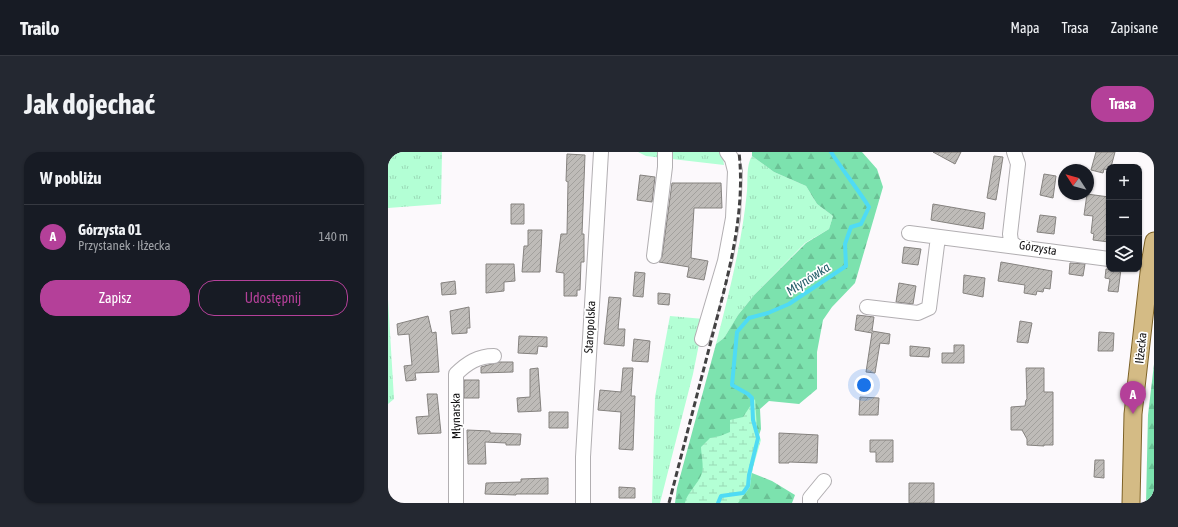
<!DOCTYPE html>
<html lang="pl">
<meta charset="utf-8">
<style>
:root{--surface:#171b24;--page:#242831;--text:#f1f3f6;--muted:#9ea1a6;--line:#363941;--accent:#b44099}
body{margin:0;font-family:"Asap Condensed",sans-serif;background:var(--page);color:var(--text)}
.controls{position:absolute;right:12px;top:12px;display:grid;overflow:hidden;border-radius:8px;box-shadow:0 1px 3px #0004}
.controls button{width:36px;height:36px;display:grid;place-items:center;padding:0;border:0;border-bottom:1px solid var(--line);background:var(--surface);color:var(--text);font:20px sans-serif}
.compass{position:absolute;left:670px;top:12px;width:36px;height:36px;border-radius:50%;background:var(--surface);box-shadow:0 1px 3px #0004;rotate:306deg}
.you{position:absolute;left:476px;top:233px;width:14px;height:14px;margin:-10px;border:3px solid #fff;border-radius:50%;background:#1a73e8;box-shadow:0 0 0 6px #1a73e833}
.badge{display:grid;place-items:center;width:26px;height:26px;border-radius:50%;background:var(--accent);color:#fff;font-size:13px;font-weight:700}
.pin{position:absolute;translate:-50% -33px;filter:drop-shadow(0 1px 2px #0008)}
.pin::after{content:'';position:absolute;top:21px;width:14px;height:12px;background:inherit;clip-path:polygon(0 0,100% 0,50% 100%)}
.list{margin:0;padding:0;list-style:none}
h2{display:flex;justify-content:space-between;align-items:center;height:52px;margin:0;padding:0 16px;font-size:17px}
h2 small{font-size:13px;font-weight:400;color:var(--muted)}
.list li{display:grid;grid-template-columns:26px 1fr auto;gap:12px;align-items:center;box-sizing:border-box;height:64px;padding:0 16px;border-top:1px solid var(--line)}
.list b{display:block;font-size:15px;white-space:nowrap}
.list p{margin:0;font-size:13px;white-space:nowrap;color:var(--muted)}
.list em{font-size:13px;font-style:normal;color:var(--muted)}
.actions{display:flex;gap:8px;padding:12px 16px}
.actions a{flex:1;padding:9px 0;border:1px solid var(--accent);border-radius:16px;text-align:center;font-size:14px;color:var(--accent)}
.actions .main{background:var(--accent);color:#fff}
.icon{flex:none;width:22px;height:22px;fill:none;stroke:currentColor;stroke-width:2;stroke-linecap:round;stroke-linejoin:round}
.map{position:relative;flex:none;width:766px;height:351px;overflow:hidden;border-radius:16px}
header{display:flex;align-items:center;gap:24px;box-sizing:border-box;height:56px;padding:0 20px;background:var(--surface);border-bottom:1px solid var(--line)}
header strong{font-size:19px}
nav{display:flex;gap:22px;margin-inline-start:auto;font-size:14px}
.intro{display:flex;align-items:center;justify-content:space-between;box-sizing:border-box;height:96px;padding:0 24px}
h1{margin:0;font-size:28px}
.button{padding:10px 18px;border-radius:16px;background:var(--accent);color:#fff;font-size:14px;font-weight:700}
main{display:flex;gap:24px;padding:0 24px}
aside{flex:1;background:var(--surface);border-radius:16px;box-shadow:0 1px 3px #0004}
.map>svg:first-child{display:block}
.grass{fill:url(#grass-tufts)}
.forest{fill:url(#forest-firs)}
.wetland{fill:url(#wetland-marsh)}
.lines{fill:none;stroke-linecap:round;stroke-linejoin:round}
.stream{stroke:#4fdbf4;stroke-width:4}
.building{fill:url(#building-hatch);stroke:#85827f}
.minor-casing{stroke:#b2afb2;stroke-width:16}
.major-casing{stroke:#7d6227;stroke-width:19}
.minor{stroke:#fff;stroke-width:14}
.major{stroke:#d4bb85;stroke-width:17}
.rail{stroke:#424142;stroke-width:3;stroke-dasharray:6 3;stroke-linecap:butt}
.labels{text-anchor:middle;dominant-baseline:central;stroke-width:3.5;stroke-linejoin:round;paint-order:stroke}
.street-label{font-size:12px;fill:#100f10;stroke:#fff}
.water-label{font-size:13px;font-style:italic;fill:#28606b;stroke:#fff}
</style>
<header>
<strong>Trailo</strong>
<nav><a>Mapa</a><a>Trasa</a><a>Zapisane</a></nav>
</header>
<div class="intro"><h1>Jak dojechać</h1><a class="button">Trasa</a></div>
<main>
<aside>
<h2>W pobliżu<small></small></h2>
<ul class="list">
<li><span class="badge">A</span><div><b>Górzysta 01</b><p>Przystanek · Iłżecka</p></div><em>140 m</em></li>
</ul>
<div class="actions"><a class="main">Zapisz</a><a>Udostępnij</a></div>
</aside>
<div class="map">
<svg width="766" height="351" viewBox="0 0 766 351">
<defs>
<pattern id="grass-tufts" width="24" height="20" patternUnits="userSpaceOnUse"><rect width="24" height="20" fill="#b3ffd5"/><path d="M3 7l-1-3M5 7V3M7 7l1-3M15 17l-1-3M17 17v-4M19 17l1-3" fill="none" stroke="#99d9b6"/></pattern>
<pattern id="forest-firs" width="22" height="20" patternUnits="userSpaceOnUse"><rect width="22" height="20" fill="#7ce2ae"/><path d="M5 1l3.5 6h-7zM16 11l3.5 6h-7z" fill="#6ac195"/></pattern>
<pattern id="wetland-marsh" width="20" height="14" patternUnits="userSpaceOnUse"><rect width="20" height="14" fill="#b3ffd5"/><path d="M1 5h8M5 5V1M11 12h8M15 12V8" fill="none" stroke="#99d9b6"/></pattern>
<pattern id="building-hatch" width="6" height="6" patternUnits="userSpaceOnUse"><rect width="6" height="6" fill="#bebbb8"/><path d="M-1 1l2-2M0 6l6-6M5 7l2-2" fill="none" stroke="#a2a09d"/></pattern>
</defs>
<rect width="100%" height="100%" fill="#fcf9fc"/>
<path class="grass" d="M0 0H54L53 52 0 56Z
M250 0H334L336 13 258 4Z
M364 4 386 20 418 34 429 52 445 64 441 77 417 91 367 142 350 163 336 186 328 192C341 141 354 91 359 39 360 28 358 13 364 4Z
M0 147 6 247 0 252Z
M282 164 316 167 305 222 272 351H264L267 245Z"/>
<path class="forest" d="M364 0H474L489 17 495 35 467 131 444 155 435 168 429 200V237L411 252 381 249 372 257 373 277 367 296 364 321 384 329 407 343 404 351H287L289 336 328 192 336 186 350 163 367 142 418 91 441 77 445 64 429 52 418 34 386 20 364 4Z
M766 212V351H758L760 263Z"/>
<path class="wetland" d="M367 247 369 277 373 288 364 319 362 335 350 351H297C298 342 311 331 314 321 316 315 313 301 313 295L322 286 332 284 342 280V268L355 265Z"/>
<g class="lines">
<path class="stream" d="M330 351 333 344 355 341 360 334 361 323 370 286 365 268 364 246 360 242 344 233 349 180 361 166 380 161 401 152 458 114 457 92 463 75 473 72 481 55C469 36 455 19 443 0"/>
</g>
<path class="building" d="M545 0H573L567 12Z
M708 0H727L723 15H721V18L716 17 715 21 703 18Z
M179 2 197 3 194 82H196V110H193L192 138H189V144H176V121L168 120 173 82H179L180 30 178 29Z
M606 4 615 5 608 48 599 46Z
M656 22 668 24 665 46 652 43Z
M252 23 267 25 264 50 249 48Z
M284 31H333L334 56H306L303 106 320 109 316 128 299 125 301 115 271 110 274 105Z
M699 42 721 45V90L705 88 706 82 703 81 705 64 696 63Z
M123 52H136V72H123Z
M545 52 597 61 595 77 543 68Z
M652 63 668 65 666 82 649 80Z
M140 78H154L152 120H134L136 94H140Z
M516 95 533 97 530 113 514 111Z
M613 110 664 119 662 137 656 136 655 140 649 139 648 143 636 141 637 133 610 129Z
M682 111 697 112 695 124 681 122Z
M98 112H126L127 129 116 130V139L98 141Z
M718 117H733L730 140 720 139 722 127 717 126Z
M247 120 257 121 255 145 245 144Z
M576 123 597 126 595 145 575 141Z
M67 129 68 142 54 143 53 131Z
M511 131 528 134 525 152 508 150Z
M270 141 282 142 281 153 270 152Z
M221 145 233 146 230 177H237L236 194 216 192Z
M81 155 82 176H79V181L64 182 62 159Z
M469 163 486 165 484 179 502 182 501 192 492 191 487 221 478 220 484 181 467 178Z
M40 164 44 181 48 180 51 220 27 221 28 228 18 229 16 214 24 213 21 182 10 183 9 172Z
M632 169 644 171 640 191 629 190Z
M711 180 726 181 725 199H710Z
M131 184 159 185V195L150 194 149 202 130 201Z
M246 187 262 189 260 210 244 209Z
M566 193H576V211H554V201H566Z
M522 194 542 196 541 205 522 204Z
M111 210H125V220L93 221V215Z
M150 216 153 259 130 260 129 246 142 245V217Z
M235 216H245L243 244H247L245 298 231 297 233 260 210 258 212 238 233 240Z
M638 216H656V240H665V293H656V294L639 293V287L634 278H623V255L637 254 638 248 639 247Z
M76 228H91V246H76Z
M39 242H49L53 281 30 282 28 265 41 264Z
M472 245 491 246 490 263H471Z
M161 260H180V276H161Z
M79 278 102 279V281L133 282 132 293H118V291L97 290 98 312H80Z
M391 281 430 283 429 311 401 310V311H391Z
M482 288H505V310H488V300H482Z
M707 308H716V326L706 325Z
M160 326V342H128V343L97 342 98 331 133 330V327Z
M521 331H546V351H521Z
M231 335 247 336V346H231Z"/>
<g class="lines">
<g class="minor-casing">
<path id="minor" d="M626 0 630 12 622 82 623 90 629 95 721 107
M521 81 629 95
M266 104 277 15V0
M479 155 530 161 541 156 550 85
M314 187 337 109 345 66 347 19 344 7 339 0
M68 351V222C79 211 90 204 106 204
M195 351V305L213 0
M422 351V346L436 329"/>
</g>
<g class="major-casing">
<path id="major" d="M743 351 745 262 762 112 766 89"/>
</g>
<use href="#minor" class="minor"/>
<use href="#major" class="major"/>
<path class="rail" d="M281 351C295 297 309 243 323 189 339 127 358 64 351 0"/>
</g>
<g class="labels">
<g class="street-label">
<text transform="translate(650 96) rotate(10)">Górzysta</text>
<text transform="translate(202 175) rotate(-87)">Staropolska</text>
<text transform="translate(753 196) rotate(-84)">Iłżecka</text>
<text transform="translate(68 264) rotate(-91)">Młynarska</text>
</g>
<g class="water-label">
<text transform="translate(420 127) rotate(-33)">Młynówka</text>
</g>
</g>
</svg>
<div class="controls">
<button>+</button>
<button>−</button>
<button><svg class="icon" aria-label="layers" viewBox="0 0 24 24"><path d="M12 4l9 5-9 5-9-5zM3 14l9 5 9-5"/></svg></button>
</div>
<svg class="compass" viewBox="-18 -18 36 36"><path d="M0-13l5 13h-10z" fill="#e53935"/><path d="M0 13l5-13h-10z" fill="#9ea1a6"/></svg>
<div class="you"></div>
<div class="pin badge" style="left:745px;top:262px">A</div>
</div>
</main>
